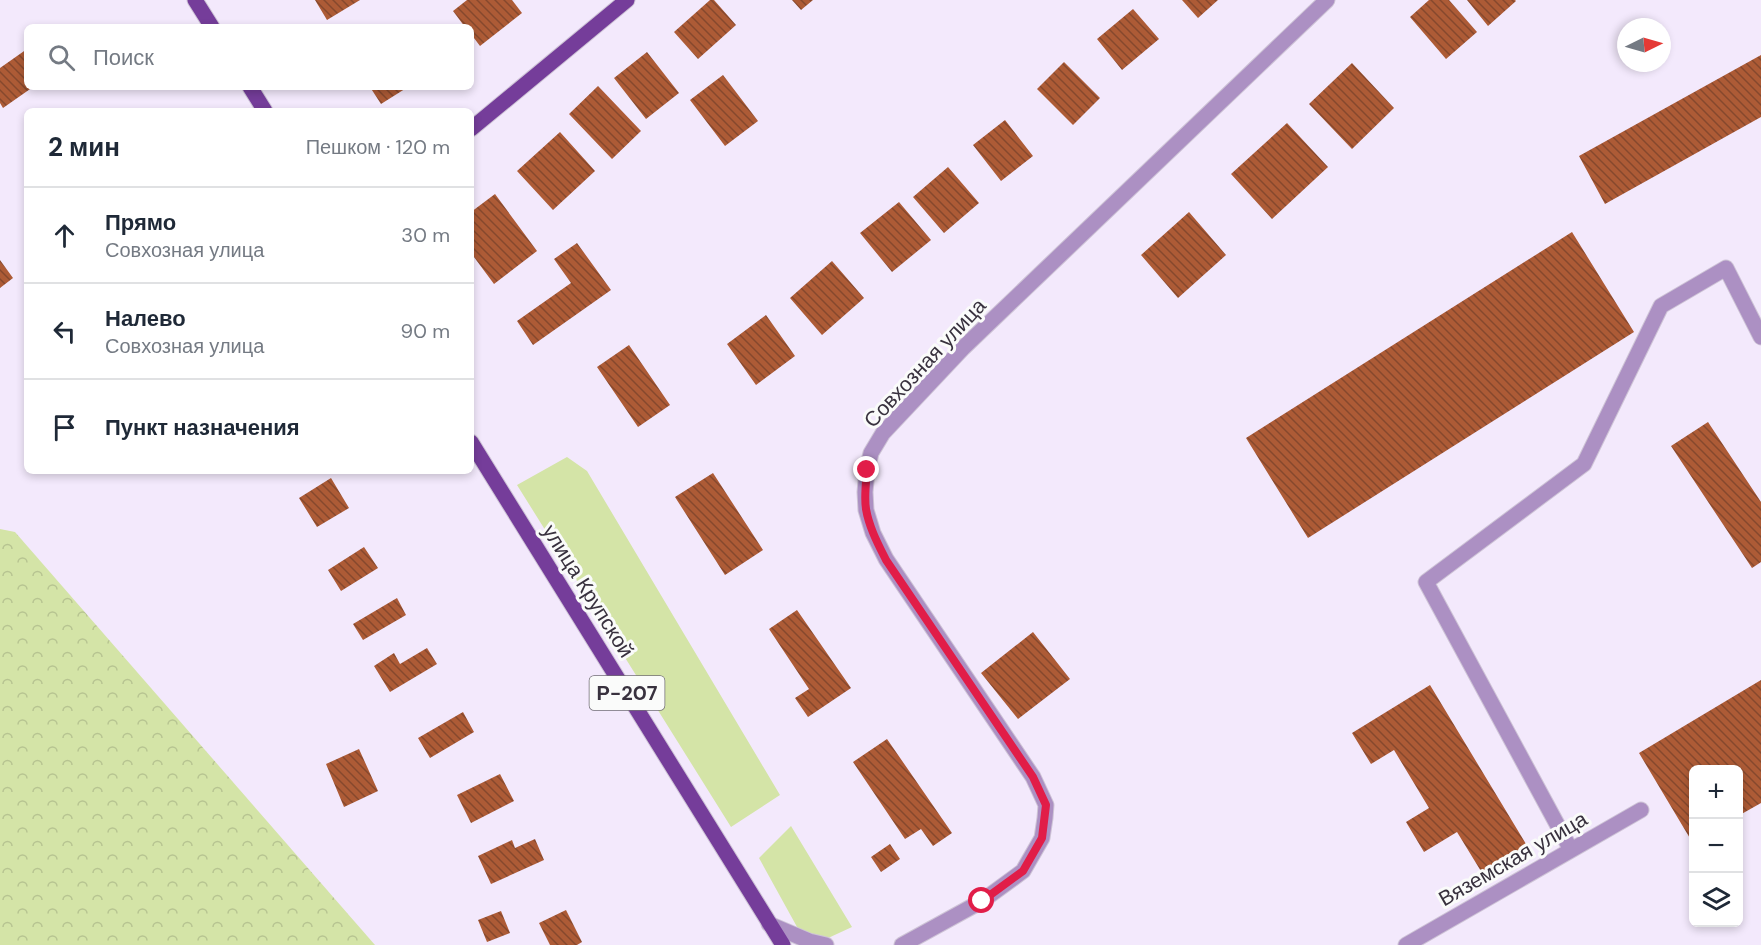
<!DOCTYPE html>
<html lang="ru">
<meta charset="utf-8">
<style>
:root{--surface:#fff;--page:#f2f2f3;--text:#1f2937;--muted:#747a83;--line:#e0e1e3}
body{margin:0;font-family:"DM Sans",sans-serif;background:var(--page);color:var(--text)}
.controls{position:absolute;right:18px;bottom:18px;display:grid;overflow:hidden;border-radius:9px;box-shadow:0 3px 9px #0003}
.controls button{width:54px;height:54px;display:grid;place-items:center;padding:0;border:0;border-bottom:2px solid var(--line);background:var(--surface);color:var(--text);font:30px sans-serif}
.compass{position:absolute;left:1617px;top:18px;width:54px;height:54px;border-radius:50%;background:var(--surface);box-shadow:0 3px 9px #0003;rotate:85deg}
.stop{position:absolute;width:18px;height:18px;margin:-14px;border:4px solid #e11d48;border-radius:50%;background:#fff}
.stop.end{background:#e11d48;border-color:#fff;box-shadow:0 2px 6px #0008}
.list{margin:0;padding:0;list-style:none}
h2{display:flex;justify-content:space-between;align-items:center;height:78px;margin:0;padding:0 24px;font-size:26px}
h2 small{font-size:20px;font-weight:400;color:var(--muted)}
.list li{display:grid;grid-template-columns:39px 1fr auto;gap:18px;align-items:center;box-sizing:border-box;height:96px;padding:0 24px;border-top:2px solid var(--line)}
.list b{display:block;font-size:22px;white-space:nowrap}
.list p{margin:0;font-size:20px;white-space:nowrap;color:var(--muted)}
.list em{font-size:20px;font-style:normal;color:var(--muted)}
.icon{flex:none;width:33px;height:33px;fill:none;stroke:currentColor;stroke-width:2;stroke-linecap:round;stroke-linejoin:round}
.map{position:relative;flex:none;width:1761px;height:945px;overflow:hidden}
.search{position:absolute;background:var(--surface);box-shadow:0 3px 9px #0003;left:24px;top:24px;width:450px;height:66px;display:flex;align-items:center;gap:15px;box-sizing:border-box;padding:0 21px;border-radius:9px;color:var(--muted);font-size:22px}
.panel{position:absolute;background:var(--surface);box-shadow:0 3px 9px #0003;left:24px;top:108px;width:450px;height:366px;border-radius:9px}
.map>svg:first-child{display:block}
.forest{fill:url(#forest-crowns)}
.park{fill:#d4e4a7}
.building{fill:url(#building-back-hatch)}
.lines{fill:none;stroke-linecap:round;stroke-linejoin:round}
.minor-casing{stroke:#cec4d6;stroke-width:17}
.major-casing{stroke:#cec4d6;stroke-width:17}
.minor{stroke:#ac90c3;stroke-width:15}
.major{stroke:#753d9a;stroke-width:15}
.route{stroke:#e11d48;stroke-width:8}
.labels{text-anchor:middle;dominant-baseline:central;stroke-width:6;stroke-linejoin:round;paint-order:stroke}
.shield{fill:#fafbfa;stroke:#726e76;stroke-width:1.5}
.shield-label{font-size:20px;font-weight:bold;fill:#38313e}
.street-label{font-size:21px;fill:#38313e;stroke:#fafbfa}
</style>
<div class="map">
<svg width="1761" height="945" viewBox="0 0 1761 945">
<defs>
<pattern id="forest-crowns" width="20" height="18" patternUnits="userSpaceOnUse" patternTransform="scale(1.5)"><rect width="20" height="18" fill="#d4e4a7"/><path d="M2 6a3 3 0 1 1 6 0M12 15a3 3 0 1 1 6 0" fill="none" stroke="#b7c491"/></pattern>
<pattern id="building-back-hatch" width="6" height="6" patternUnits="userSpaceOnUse" patternTransform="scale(1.5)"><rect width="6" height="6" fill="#ad5b36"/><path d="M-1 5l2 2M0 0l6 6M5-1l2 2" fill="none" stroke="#86482d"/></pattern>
</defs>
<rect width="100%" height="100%" fill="#f3e9fc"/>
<path class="forest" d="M0 529 15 532 375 945H0Z"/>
<path class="park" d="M567 457 587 471 780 795 731 827 517 485Z
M791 826 852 927 813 945H807L759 858Z"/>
<path class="building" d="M315 0H360L327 20Z
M467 0H512L522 13 480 46 471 34V27H465L453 11Z
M710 0H714L736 25 698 59 674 32Z
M792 0H813L801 10Z
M1182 0H1218L1198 18Z
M1429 0H1449L1477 32 1446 59 1410 17Z
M1467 0H1515L1516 1 1488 26Z
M1133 9 1159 39 1122 70 1097 39Z
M27 49V87H33L3 108 0 103V68Z
M647 52 679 93 646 119 614 78Z
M1761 55V117L1605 204 1579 156Z
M1064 62 1100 98 1073 125 1037 89Z
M1352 63 1394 108 1352 149 1309 104Z
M723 75 758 121 725 146 690 100Z
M598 86 641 131 612 159 569 114Z
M370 87H408L381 104Z
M1005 120 1033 156 1001 181 973 145Z
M1287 123 1328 167 1272 219 1231 174Z
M560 132 595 171 553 210 517 171Z
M948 167 979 203 944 233 913 197Z
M495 194 537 251 494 284 471 253V212Z
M899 202 931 240 892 272 860 233Z
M1189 212 1226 255 1178 298 1141 255Z
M1572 232 1634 332 1308 538 1246 438Z
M577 243 611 290 533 345 517 321 571 283 554 259Z
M0 260 13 278 0 288Z
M832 261 864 298 822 335 790 298Z
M766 315 795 356 756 385 727 344Z
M629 345 670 405 638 427 597 367Z
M1708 422 1761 502V562L1752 568 1671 446Z
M713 473 763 550 725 575 675 497Z
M331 478 349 508 317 527 299 498Z
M364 547 378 568 341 591 328 570Z
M397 598 406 615 363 640 353 624Z
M797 610 851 688 808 717 795 698 809 689 769 629Z
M1033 632 1070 679 1018 719 981 673Z
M427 648 437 664 390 692 374 666 394 653 400 664Z
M1761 680V803L1738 816V770H1694V845L1639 753Z
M1430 685 1532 854 1487 881 1457 832 1424 852 1406 822 1429 808 1394 750 1371 764 1352 733Z
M463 712 474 732 430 758 418 738Z
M887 739 952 833 933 846 921 829 905 839 853 762Z
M359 749 378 791 344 807 326 764Z
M500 774 514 801 471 823 457 795Z
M535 839 544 860 491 884 478 856 512 840 515 848Z
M890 844 900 859 881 872 871 857Z
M566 910 582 942 577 945H550L539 923Z
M501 911 510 933 487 942 478 920Z"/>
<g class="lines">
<g class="minor-casing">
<path id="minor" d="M1571 850 1426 582 1584 464 1661 306 1726 268 1761 337
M769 924 809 941 826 945
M902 945 982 901 1023 871 1042 838 1045 818 1046 805 1033 777 886 559 873 533 866 510 865 492 867 470 871 453 883 433 963 348 1327 0
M1406 945 1641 810"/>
</g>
<g class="major-casing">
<path id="major" d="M195 0 212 27
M250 87 265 111
M471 129 627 0
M471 442 783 945"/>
</g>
<use href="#minor" class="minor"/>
<use href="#major" class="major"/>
</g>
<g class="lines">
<path class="route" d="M867 470C866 483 864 497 866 509 869 527 878 544 886 560L1033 777 1046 805 1042 838 1023 871 982 901"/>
</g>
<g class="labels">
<rect class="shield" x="589.5" y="676" width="75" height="34" rx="4.5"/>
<g class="shield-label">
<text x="627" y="693">Р-207</text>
</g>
<g class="street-label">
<text transform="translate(925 363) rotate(-47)">Совхозная улица</text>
<text transform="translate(588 591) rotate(58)">улица Крупской</text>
<text transform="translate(1513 859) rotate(-30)">Вяземская улица</text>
</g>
</g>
</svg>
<div class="controls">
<button>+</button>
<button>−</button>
<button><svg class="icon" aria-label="layers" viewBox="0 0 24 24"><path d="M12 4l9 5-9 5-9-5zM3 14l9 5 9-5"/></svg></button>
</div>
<svg class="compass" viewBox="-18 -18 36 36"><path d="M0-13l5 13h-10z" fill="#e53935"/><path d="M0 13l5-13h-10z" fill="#747a83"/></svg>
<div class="stop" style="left:982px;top:901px"></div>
<div class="stop end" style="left:867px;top:470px"></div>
<div class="search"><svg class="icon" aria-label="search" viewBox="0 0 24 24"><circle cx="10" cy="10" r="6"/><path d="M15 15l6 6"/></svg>Поиск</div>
<section class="panel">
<h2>2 мин<small>Пешком · 120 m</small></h2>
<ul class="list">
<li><svg class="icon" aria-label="ahead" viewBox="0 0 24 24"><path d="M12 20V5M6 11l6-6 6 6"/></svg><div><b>Прямо</b><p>Совхозная улица</p></div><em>30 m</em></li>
<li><svg class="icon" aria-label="left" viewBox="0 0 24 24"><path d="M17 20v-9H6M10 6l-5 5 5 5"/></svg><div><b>Налево</b><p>Совхозная улица</p></div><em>90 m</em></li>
<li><svg class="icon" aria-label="arrive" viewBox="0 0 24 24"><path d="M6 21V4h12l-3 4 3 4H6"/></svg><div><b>Пункт назначения</b></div></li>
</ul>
</section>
</div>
